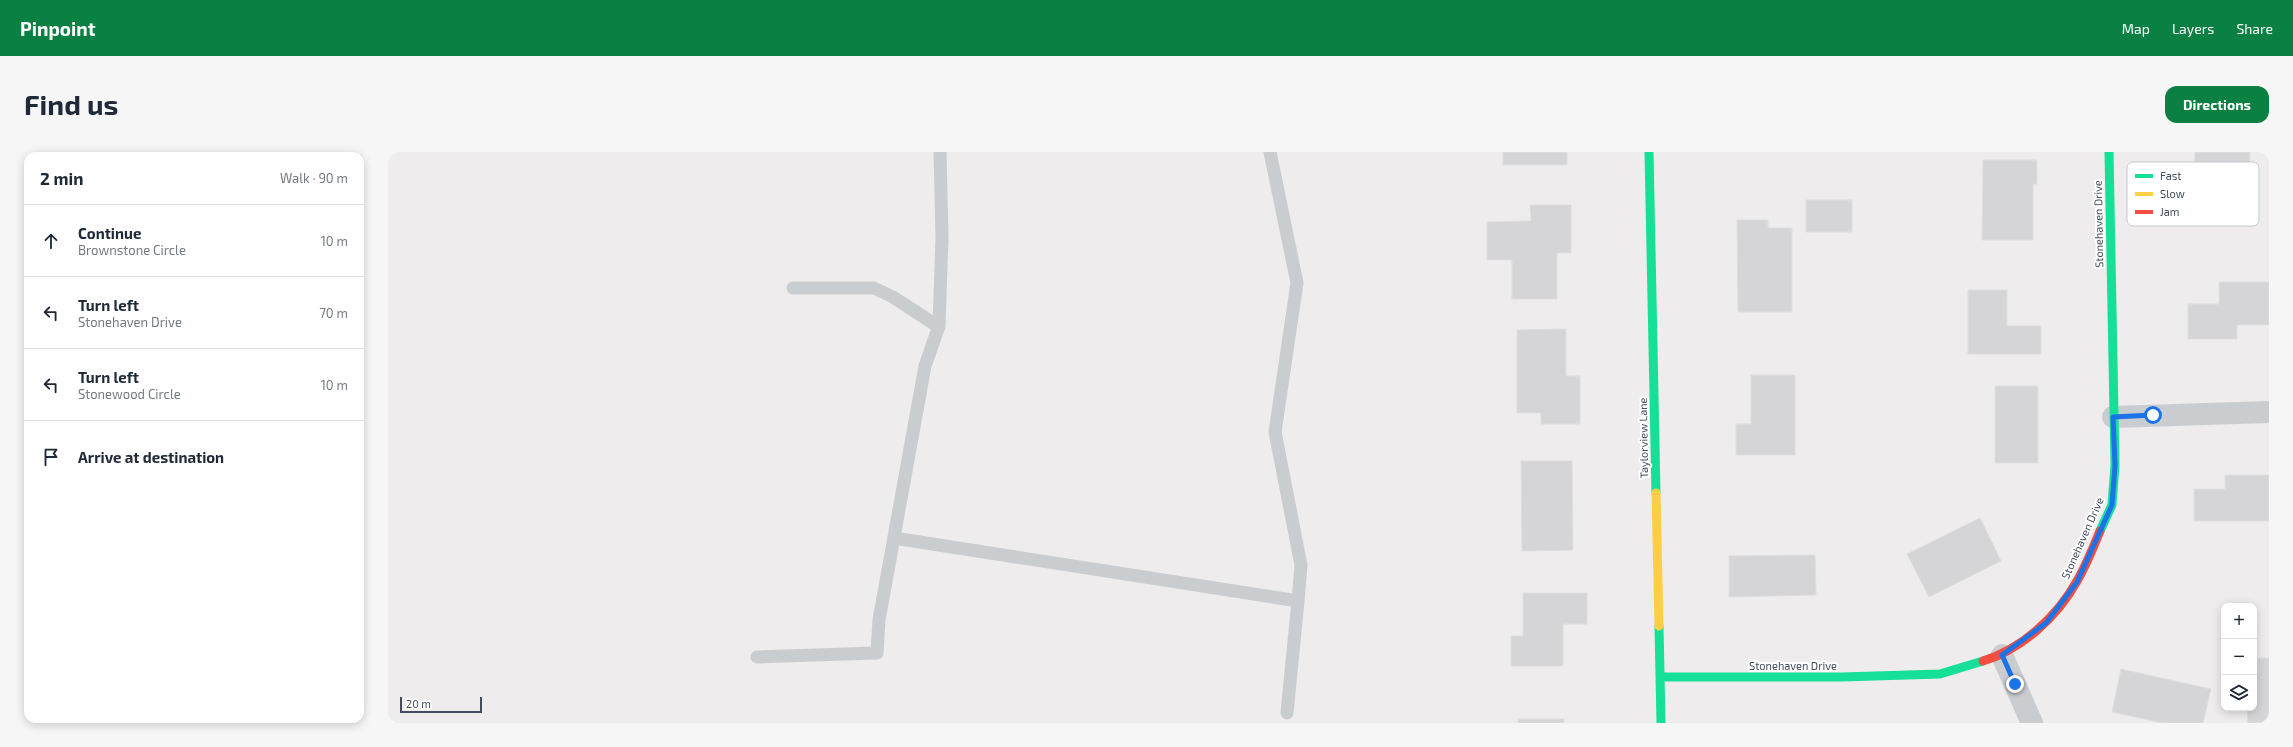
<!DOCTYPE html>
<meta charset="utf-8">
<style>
:root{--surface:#fff;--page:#f6f6f7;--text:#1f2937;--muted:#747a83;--line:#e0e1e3;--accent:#0b8043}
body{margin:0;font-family:"Exo 2",sans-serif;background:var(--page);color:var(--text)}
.controls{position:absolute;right:12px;bottom:12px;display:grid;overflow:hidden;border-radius:8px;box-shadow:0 2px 10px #0003}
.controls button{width:36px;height:36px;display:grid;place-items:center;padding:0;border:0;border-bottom:1px solid var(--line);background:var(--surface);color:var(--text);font:20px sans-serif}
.scale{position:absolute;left:12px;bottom:10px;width:82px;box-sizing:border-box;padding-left:4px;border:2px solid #434c5a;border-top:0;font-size:11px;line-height:14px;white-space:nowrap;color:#434c5a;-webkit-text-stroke:3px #fff;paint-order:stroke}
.stop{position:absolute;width:12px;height:12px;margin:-9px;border:3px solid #1a73e8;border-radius:50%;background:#fff}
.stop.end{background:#1a73e8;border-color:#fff;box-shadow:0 1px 4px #0008}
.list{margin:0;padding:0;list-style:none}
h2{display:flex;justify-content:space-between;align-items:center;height:52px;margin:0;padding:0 16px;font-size:17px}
h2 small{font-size:13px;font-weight:400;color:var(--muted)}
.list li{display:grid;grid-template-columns:26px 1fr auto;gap:12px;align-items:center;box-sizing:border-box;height:72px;padding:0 16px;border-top:1px solid var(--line)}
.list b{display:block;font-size:15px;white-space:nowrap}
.list p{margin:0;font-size:13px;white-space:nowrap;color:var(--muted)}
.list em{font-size:13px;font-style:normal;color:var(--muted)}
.icon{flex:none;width:22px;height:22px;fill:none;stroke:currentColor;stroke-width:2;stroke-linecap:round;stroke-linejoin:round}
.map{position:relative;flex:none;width:1881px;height:571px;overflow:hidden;border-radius:12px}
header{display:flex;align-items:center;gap:24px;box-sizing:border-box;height:56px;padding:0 20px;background:var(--accent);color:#fff}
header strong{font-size:19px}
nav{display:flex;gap:22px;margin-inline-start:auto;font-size:14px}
.intro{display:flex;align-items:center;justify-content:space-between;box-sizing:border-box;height:96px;padding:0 24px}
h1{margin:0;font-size:28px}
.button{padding:10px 18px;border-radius:12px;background:var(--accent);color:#fff;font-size:14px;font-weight:700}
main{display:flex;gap:24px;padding:0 24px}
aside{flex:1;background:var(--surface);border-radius:12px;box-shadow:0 2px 10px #0003}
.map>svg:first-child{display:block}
.building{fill:#d5d4d7;stroke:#dfdedf}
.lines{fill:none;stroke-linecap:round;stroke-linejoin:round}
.lane{stroke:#cacdd0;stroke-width:13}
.street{stroke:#cacdd0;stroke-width:22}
.fast{stroke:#16e098;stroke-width:9}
.slow{stroke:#ffcf43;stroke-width:9}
.jam{stroke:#f24e42;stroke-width:9}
.route{stroke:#1a73e8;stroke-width:5}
.labels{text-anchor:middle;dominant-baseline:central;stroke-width:4;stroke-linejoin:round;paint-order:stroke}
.street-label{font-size:11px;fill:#434c5a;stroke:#fff}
.key{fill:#fff;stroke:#c7c9ce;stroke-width:1}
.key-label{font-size:11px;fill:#434c5a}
</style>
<header>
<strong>Pinpoint</strong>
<nav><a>Map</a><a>Layers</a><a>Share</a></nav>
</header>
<div class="intro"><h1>Find us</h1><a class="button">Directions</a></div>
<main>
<aside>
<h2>2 min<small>Walk · 90 m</small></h2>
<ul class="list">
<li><svg class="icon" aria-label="ahead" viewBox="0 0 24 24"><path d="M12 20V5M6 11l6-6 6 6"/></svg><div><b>Continue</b><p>Brownstone Circle</p></div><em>10 m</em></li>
<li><svg class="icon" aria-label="left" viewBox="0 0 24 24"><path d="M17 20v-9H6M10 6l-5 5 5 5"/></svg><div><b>Turn left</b><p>Stonehaven Drive</p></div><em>70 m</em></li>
<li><svg class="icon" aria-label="left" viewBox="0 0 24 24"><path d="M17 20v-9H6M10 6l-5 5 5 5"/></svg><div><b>Turn left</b><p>Stonewood Circle</p></div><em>10 m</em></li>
<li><svg class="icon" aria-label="arrive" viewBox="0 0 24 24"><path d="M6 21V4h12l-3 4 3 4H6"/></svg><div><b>Arrive at destination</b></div></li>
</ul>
</aside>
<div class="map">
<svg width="1881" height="571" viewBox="0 0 1881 571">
<rect width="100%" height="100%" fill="#eeecec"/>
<path class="building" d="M1115 0H1179V13H1115Z
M1807 0H1862L1861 29H1850V52H1806Z
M1595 8H1649V32H1645V88H1594Z
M1418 48H1464V80H1418Z
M1142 53H1183V101H1169V147H1124V108H1099V70L1143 69Z
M1349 68H1380V76H1404V160H1350Z
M1831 130H1881V173H1849V187H1800V152H1831Z
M1580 138H1619V174H1653V202H1580Z
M1178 177V224H1192V272H1153V261H1129V178Z
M1363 223H1407V303H1348V272H1363Z
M1607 234H1650V311H1607Z
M1133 309H1184L1185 398 1134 399Z
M1837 323H1881V369H1806V337H1837Z
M1592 366 1613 409 1541 445 1519 402Z
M1427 403 1428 443 1341 445V404Z
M1135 441H1199V472H1175V514H1123V484H1135Z
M1869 506H1881V571H1860L1859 556H1866V523H1869Z
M1733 517 1823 537 1815 571H1775L1724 560Z
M1130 567H1176V571H1130Z"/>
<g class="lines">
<path class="lane" d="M882 0 909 131 887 280 913 413 910 449
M405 136H486L505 145 551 175
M506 386 910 449 899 561
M369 505 489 501 491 468 537 214 551 174 554 85 552 0"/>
<path class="street" d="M1725 265 1881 260
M1614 503 1644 571"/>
<path class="fast" d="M1261 0 1268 341
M1712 379 1724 353 1727 313 1721 0
M1271 474 1273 571
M1273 525H1454L1552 522 1595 509"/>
<path class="slow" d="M1268 341 1271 474"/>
<path class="jam" d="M1595 509C1634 497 1669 465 1689 429 1698 414 1705 396 1712 379"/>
</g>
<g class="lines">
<path class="route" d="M1627 532 1614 503 1658 471 1689 430 1724 353 1727 313 1725 265 1765 263"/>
</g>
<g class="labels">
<g class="street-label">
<text transform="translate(1710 72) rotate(-91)">Stonehaven Drive</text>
<text transform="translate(1255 286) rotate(-91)">Taylorview Lane</text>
<text transform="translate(1694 386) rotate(-66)">Stonehaven Drive</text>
<text x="1405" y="513">Stonehaven Drive</text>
</g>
</g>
<rect x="1739" y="10" width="132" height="64" rx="6" class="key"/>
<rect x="1747" y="22" width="18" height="4" fill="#16e098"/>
<rect x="1747" y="40" width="18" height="4" fill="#ffcf43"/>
<rect x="1747" y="58" width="18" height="4" fill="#f24e42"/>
<g class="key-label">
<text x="1772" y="28">Fast</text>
<text x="1772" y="46">Slow</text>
<text x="1772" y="64">Jam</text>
</g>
</svg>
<div class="controls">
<button>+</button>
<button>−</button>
<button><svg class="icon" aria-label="layers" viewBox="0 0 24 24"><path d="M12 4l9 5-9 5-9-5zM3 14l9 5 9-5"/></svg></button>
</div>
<div class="scale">20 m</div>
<div class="stop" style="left:1765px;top:263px"></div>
<div class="stop end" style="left:1627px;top:532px"></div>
</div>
</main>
